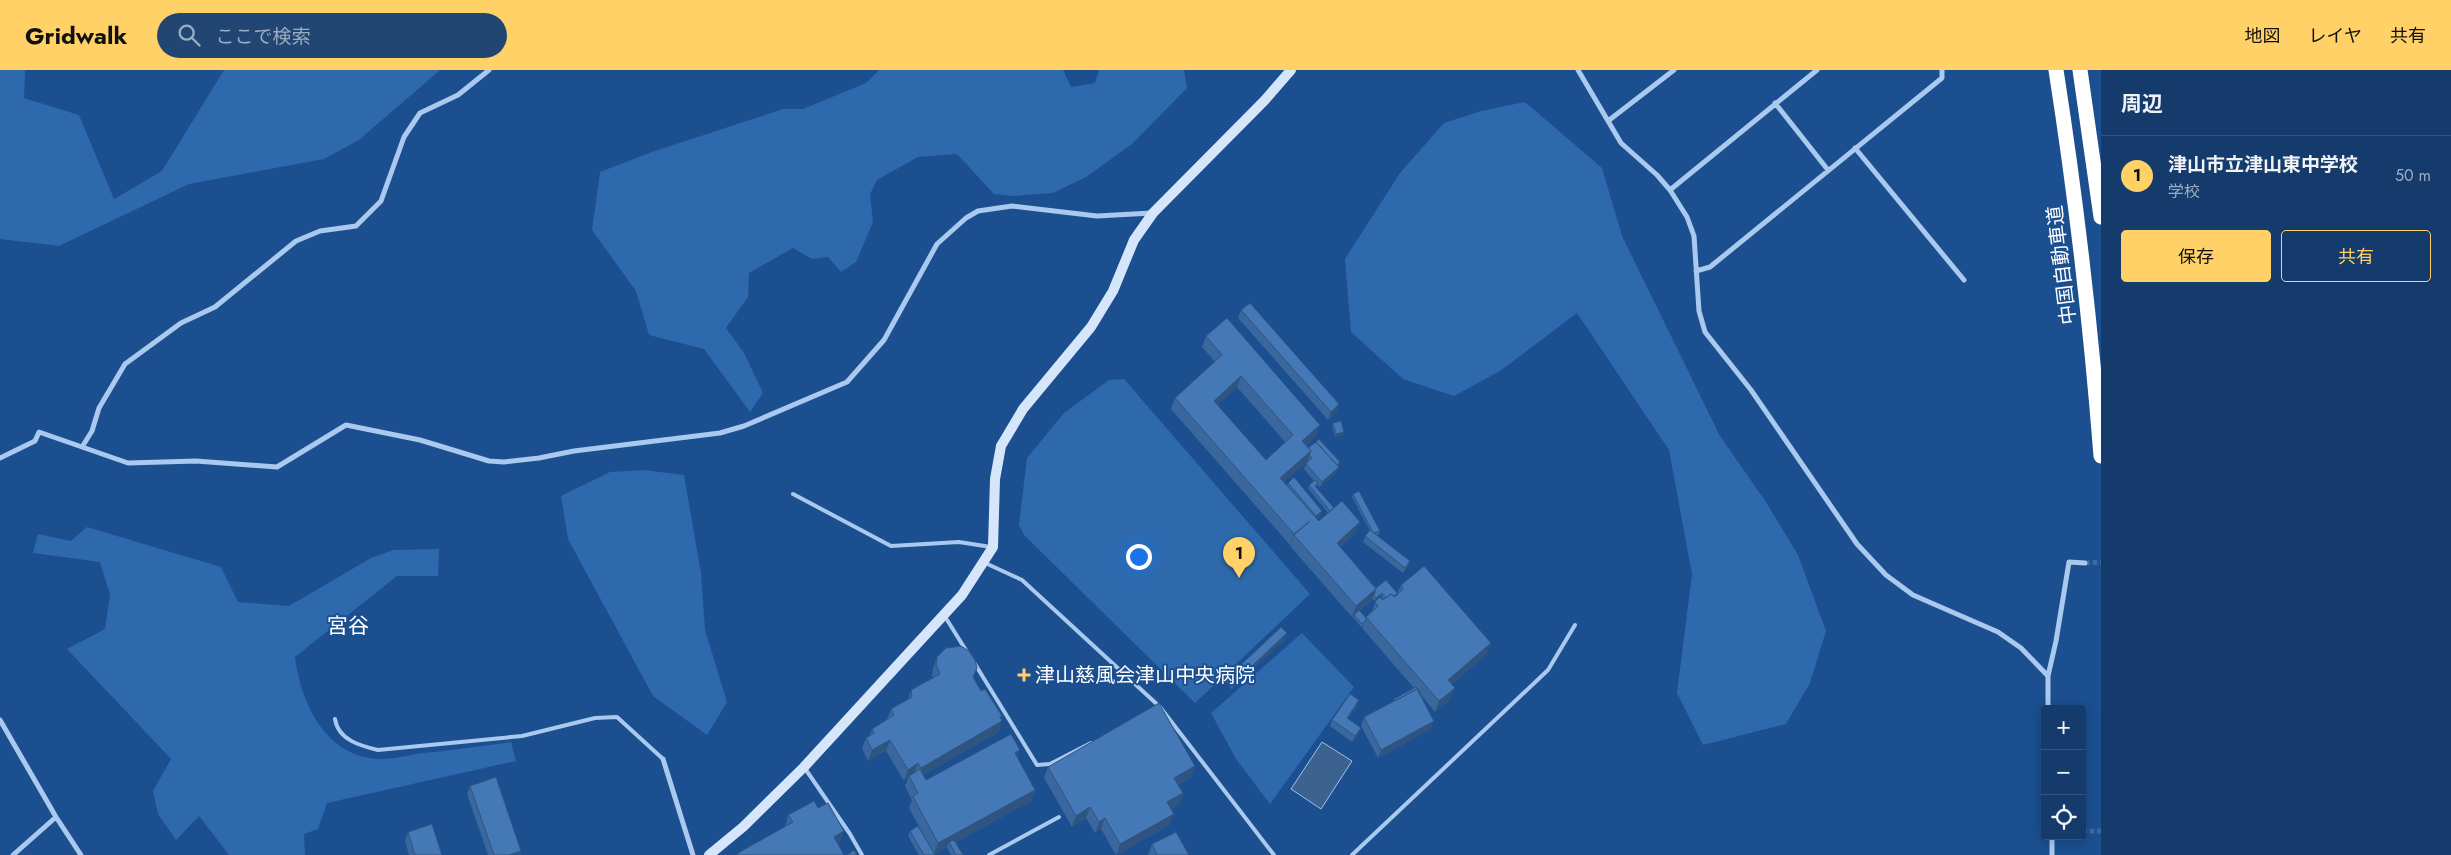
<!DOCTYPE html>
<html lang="ja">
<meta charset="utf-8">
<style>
:root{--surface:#143b6b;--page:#214673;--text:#f1f3f6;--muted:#9dadc1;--line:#33557e;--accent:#ffd166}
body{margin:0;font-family:Jost,"Noto Sans JP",sans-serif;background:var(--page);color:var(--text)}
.controls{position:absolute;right:15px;bottom:15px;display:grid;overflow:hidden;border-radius:5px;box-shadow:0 2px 12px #0003}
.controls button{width:45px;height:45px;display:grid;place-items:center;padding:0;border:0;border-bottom:1px solid var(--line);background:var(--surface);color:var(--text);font:25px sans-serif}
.you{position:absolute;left:1138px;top:486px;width:18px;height:18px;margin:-12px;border:4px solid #fff;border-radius:50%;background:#1a73e8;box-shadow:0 0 0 8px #1a73e833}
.badge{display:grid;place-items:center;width:32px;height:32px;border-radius:50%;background:var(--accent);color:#111;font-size:16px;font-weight:700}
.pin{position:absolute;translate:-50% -41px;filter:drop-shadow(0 1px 2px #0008)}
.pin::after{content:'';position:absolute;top:26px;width:18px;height:15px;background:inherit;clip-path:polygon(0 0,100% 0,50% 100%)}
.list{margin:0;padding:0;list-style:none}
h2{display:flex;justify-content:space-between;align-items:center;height:65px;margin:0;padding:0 20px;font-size:21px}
h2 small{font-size:16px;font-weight:400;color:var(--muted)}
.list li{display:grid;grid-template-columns:32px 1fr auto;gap:15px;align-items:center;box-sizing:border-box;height:80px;padding:0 20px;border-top:1px solid var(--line)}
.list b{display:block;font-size:19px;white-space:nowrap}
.list p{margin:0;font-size:16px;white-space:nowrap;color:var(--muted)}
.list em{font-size:16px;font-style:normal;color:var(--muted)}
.actions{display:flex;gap:10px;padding:15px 20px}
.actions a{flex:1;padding:11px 0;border:1px solid var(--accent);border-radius:5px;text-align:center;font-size:18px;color:var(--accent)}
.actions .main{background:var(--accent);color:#111}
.icon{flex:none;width:28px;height:28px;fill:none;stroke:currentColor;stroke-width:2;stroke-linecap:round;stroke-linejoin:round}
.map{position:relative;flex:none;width:2101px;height:785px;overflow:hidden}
header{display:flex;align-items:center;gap:30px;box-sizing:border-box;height:70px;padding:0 25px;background:var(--accent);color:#111}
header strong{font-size:24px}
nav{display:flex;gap:28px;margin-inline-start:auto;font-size:18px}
.search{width:350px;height:45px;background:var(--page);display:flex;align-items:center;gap:12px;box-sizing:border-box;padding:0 18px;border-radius:28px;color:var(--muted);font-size:19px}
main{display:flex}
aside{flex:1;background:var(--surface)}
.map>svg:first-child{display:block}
.green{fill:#2e69ad}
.water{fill:#3c6290;stroke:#9cc4f0}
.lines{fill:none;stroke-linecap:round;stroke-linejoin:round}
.street-tunnel{stroke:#3d69a0;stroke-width:5;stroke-dasharray:5 2.5;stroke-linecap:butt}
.lane{stroke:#a9c9ee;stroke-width:4}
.street{stroke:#a9c9ee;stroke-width:5}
.secondary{stroke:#d6e6fa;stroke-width:10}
.highway{stroke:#fff;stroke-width:15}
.wall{fill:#3a679d;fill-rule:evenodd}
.shaded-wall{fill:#305480}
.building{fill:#4478b7;stroke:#305480;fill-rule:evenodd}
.poi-dot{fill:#ffd166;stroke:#1b4f8f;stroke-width:2}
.labels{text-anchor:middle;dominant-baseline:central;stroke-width:4;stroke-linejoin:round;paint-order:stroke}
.street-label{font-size:20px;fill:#fff;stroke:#1b4f8f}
.poi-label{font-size:20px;fill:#fff;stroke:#1b4f8f;text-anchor:start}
.neighbourhood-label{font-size:21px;fill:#fff;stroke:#1b4f8f}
</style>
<header>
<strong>Gridwalk</strong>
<div class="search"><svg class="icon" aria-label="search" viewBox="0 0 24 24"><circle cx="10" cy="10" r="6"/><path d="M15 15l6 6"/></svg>ここで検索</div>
<nav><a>地図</a><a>レイヤ</a><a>共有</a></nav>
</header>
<main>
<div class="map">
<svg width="2101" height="785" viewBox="0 0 2101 785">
<rect width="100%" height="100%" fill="#1b4f8f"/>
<path class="green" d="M0 0H25L24 28 79 45 114 129 162 101 224 0H440L359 70 324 89 189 114 59 176 0 169Z
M879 0H1063L1071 17 1095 13 1099 0H1184L1187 18 1132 74 1086 107 1053 123 1014 126 994 124 957 84 918 87 877 110 870 124 873 152 856 192 841 202 828 187 812 189 793 178 749 203 748 227 726 258 744 283 763 323 750 342 704 279 649 265 636 221 592 160 600 102 652 82 783 39H803L866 13Z
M1525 32 1602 98 1622 166 1720 366 1766 432 1798 485 1826 561 1810 613 1786 654 1703 675 1677 623 1692 504 1669 380 1577 243 1500 301 1454 326 1403 309 1351 262 1345 189 1400 103 1444 53 1481 41Z
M1124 309 1310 524 1195 633 1024 465 1019 455 1027 388 1064 343 1109 310Z
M643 400 684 405 701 503 705 560 727 632 707 665 653 626 568 469 561 426 610 402Z
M87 457 221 497 238 532 289 536 371 488 393 480 439 479 438 506H397L295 587C301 634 326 688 381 689 395 689 409 685 423 683 452 680 482 676 511 672L516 691 327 733 318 759 304 764 305 785H229L199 746 176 770 158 744 153 721 171 689 67 579 105 559 110 525 100 492 33 483 38 464 71 471Z
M1302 563 1354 617 1270 734 1236 689 1211 643Z"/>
<path class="water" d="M1322 672 1352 691 1321 739 1291 719Z"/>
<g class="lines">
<path class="street-tunnel" d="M2085 493 2101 492
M2082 761H2101"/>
<path class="lane" d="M793 424 891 476 959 472 991 477
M983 492 1022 510 1160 637 1274 785
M944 545 967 582
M975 594 1037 695 1050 694 1091 673
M335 649C338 670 361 676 378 680L522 666 595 648 617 647 663 689
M804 697 850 764 862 785
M989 785 1059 747
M1352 785 1548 600 1575 555"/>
<path class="street" d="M1578 0 1621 73 1657 105 1670 120 1687 147 1694 166 1699 241 1705 262 1751 320 1857 474 1886 505 1913 525 1998 562 2021 578 2048 606
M1775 33 1828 100
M1608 51 1674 0
M1855 78 1964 210
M1670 120 1817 0
M1696 201 1710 197 1942 8V0
M82 377 92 361 99 338 125 294 181 253 215 237 296 171 320 161 356 156 381 131 404 67 420 43 458 25 489 0
M0 388 35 371 39 362 128 393 196 391 277 397 346 355 420 370 489 391 504 392 539 388 574 381 720 363 744 356 847 312 884 270 937 174 966 148 978 141 1012 136 1097 146 1152 143
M2048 639V606L2056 571 2069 492 2085 493
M0 650 56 747 13 785
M663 689 693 785
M56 747 81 785
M2052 766V785"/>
<path class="secondary" d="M709 785 743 757 804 697 962 525 993 477 995 409 1001 376 1023 339 1091 257 1113 221 1134 170 1153 143 1265 30 1291 0"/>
<path class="highway" d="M2056 0C2076 128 2091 257 2101 386
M2080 0 2101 147"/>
</g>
<path class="wall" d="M1241 240 1339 334 1336 342 1328 350 1238 248Z
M1206 266 1316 366 1306 375 1308 378 1339 394 1338 395 1339 397 1337 402 1320 417 1317 415 1316 417 1334 438 1356 463 1340 477 1376 518 1396 526 1397 524 1401 515 1487 584 1451 615V629L1435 642 1421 625 1431 659 1378 688 1361 656 1364 647 1393 632 1394 629 1414 618 1362 558 1364 555 1361 557 1353 547V546L1352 547 1290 476 1291 474 1290 475 1171 339 1175 328 1215 292 1202 277ZM1237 317 1285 372 1266 390 1217 335ZM1307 390 1308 391 1306 394 1304 399 1314 411 1309 415 1308 418 1328 443 1319 451 1317 449 1320 446 1288 413 1287 415 1284 412 1307 392ZM1381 526 1384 530 1375 532 1372 542 1366 548 1359 541 1373 529 1375 531Z
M1333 353 1343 365 1335 367 1332 356Z
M1353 424 1380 461 1379 464 1377 465 1408 497 1403 503 1363 472 1365 466 1370 461 1352 427Z
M1287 563 1285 569 1232 619 1226 612 1228 607Z
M937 587 973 607 981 621 1001 649 999 662 923 705 926 710 1017 688 1035 720 1031 731 956 772 963 785H951L947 778V777L934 784 909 738 912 730 905 716 908 708 904 711 886 681 868 691 862 678 866 668 870 665 872 659 887 650 891 639 908 629 911 620 933 608 932 606 933 598Z
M1357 636 1348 649 1359 663 1352 672 1330 656 1332 650Z
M1048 697 1191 707 1178 715 1183 723 1179 734 1171 739 1170 755 1116 785 1101 759 1095 763 1086 748 1072 757 1044 708Z
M470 716 521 781 520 785H488L467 724Z
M818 738 840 772 838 773 844 785H737L738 783 785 757 788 745Z
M910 761 935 785H919L908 766Z
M408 762 442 785H409L405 771Z
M1152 774 1189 785H1148Z"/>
<path class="shaded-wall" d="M1241 306 1237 317 1210 342 1214 331Z
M1339 334 1336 342 1328 350 1331 342Z
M1320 355 1316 366 1298 382 1302 371Z
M1344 362 1343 365 1335 367 1336 364Z
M1311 381 1307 392 1276 419 1280 408Z
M1339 397 1337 402 1320 417 1322 412Z
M1322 441 1320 446 1314 452 1316 446Z
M1310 451 1294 465 1291 474 1290 475 1294 464Z
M1360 452 1356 463 1333 484 1337 473Z
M1410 491 1408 497 1403 503 1405 498Z
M1376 519 1372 529 1352 547 1356 536Z
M1382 523 1381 526 1375 531 1376 528Z
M1287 563 1285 569 1232 619 1234 613Z
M1491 573 1487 584 1444 621 1448 610Z
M1455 618 1451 629 1435 642 1439 631Z
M1359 630 1357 636 1345 654 1347 648Z
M1002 646 1000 653 1002 651 999 662 917 708 921 698Z
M1434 651 1431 659 1378 688 1381 680Z
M1361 658 1359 663 1352 672 1355 666Z
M890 670 886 681 868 691 872 680Z
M1020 680 1016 691 1015 683Z
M918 693 914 704 909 706 908 708 904 711 908 700Z
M1195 696 1191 707 1170 719 1174 708Z
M1035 720 1031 731 950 775 949 772 947 777 934 784 938 773Z
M1183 723 1179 734 1163 743 1167 732Z
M1090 737 1086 748 1072 757 1076 746Z
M1174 744 1170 755 1116 785 1120 774Z
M1105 748 1101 759 1095 763 1099 752Z
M844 761 840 772 830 778 834 767Z
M521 781 520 785H509Z"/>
<path class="building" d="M1250 233 1339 334 1331 342 1241 240Z
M1227 248 1320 355 1302 371 1311 381 1280 408 1319 451 1342 431 1360 452 1337 473 1376 519 1356 536 1294 465 1310 451 1294 464 1175 328 1222 285 1206 266ZM1241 306 1293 365 1266 390 1214 331Z
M1341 351 1344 362 1336 364 1333 353Z
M1319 369 1340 392 1337 395 1316 372Z
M1316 372 1339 397 1322 412 1306 394 1312 388 1309 385 1311 381 1308 378Z
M1294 407 1322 441 1316 446 1288 413Z
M1315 410 1318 413 1315 416 1334 438 1330 441 1309 415Z
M1359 421 1380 461 1375 463 1372 461 1353 424Z
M1370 460 1410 491 1405 498 1365 466Z
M1424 496 1491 573 1448 610 1455 618 1439 631 1366 547 1378 536 1375 532 1380 527 1383 530 1391 524 1395 527 1403 519 1401 515Z
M1386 510 1397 523 1394 526 1391 524 1386 528 1382 523 1376 528 1374 526 1376 518Z
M1359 540 1366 548 1365 552 1362 554 1354 545Z
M1281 557 1287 563 1234 613 1228 607Z
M961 576 969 581 975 590 977 598 973 607 981 621 985 619 1002 646 1000 647 1002 651 921 698 918 693 908 700 890 670 872 680 866 668 874 663 872 659 894 645 891 639 912 627 911 620 940 604 936 595 937 587 946 578Z
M1416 617 1421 623 1420 624 1417 619 1395 631 1394 629Z
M1417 619 1434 651 1381 680 1364 647Z
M1350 624 1359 630 1347 648 1361 658 1355 666 1332 650Z
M1159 633 1195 696 1174 708 1183 723 1167 732 1174 744 1120 774 1105 748 1099 752 1090 737 1076 746 1048 697Z
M1011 664 1020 680 1015 683 1035 720 938 773 913 727 918 723 909 706 920 699 926 710Z
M496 707 521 781 509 785H494L470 716Z
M814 731 818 738 828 733 844 761 834 767 844 785H739L738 783 793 752 788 745Z
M432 754 442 785H415L408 762Z
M918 756 935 785H924L910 761Z
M1176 762 1189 785H1157L1152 774Z
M954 770 963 785H956L949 772Z
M854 780 857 785H847Z"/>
<path class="poi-dot" d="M1021.5 597.5h5v5h5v5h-5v5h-5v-5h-5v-5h5z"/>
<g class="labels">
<g class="street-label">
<text transform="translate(2062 195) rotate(-97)">中国自動車道</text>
</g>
<g class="poi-label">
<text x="1035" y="605">津山慈風会津山中央病院</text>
</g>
<g class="neighbourhood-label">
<text x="348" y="556">宮谷</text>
</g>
</g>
</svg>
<div class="controls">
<button>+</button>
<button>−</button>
<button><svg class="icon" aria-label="locate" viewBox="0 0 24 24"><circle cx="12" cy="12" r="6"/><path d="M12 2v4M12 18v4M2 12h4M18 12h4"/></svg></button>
</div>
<div class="you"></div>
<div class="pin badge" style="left:1239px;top:508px">1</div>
</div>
<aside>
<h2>周辺<small></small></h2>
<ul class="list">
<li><span class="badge">1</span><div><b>津山市立津山東中学校</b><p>学校</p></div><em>50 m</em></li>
</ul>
<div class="actions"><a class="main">保存</a><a>共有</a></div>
</aside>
</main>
